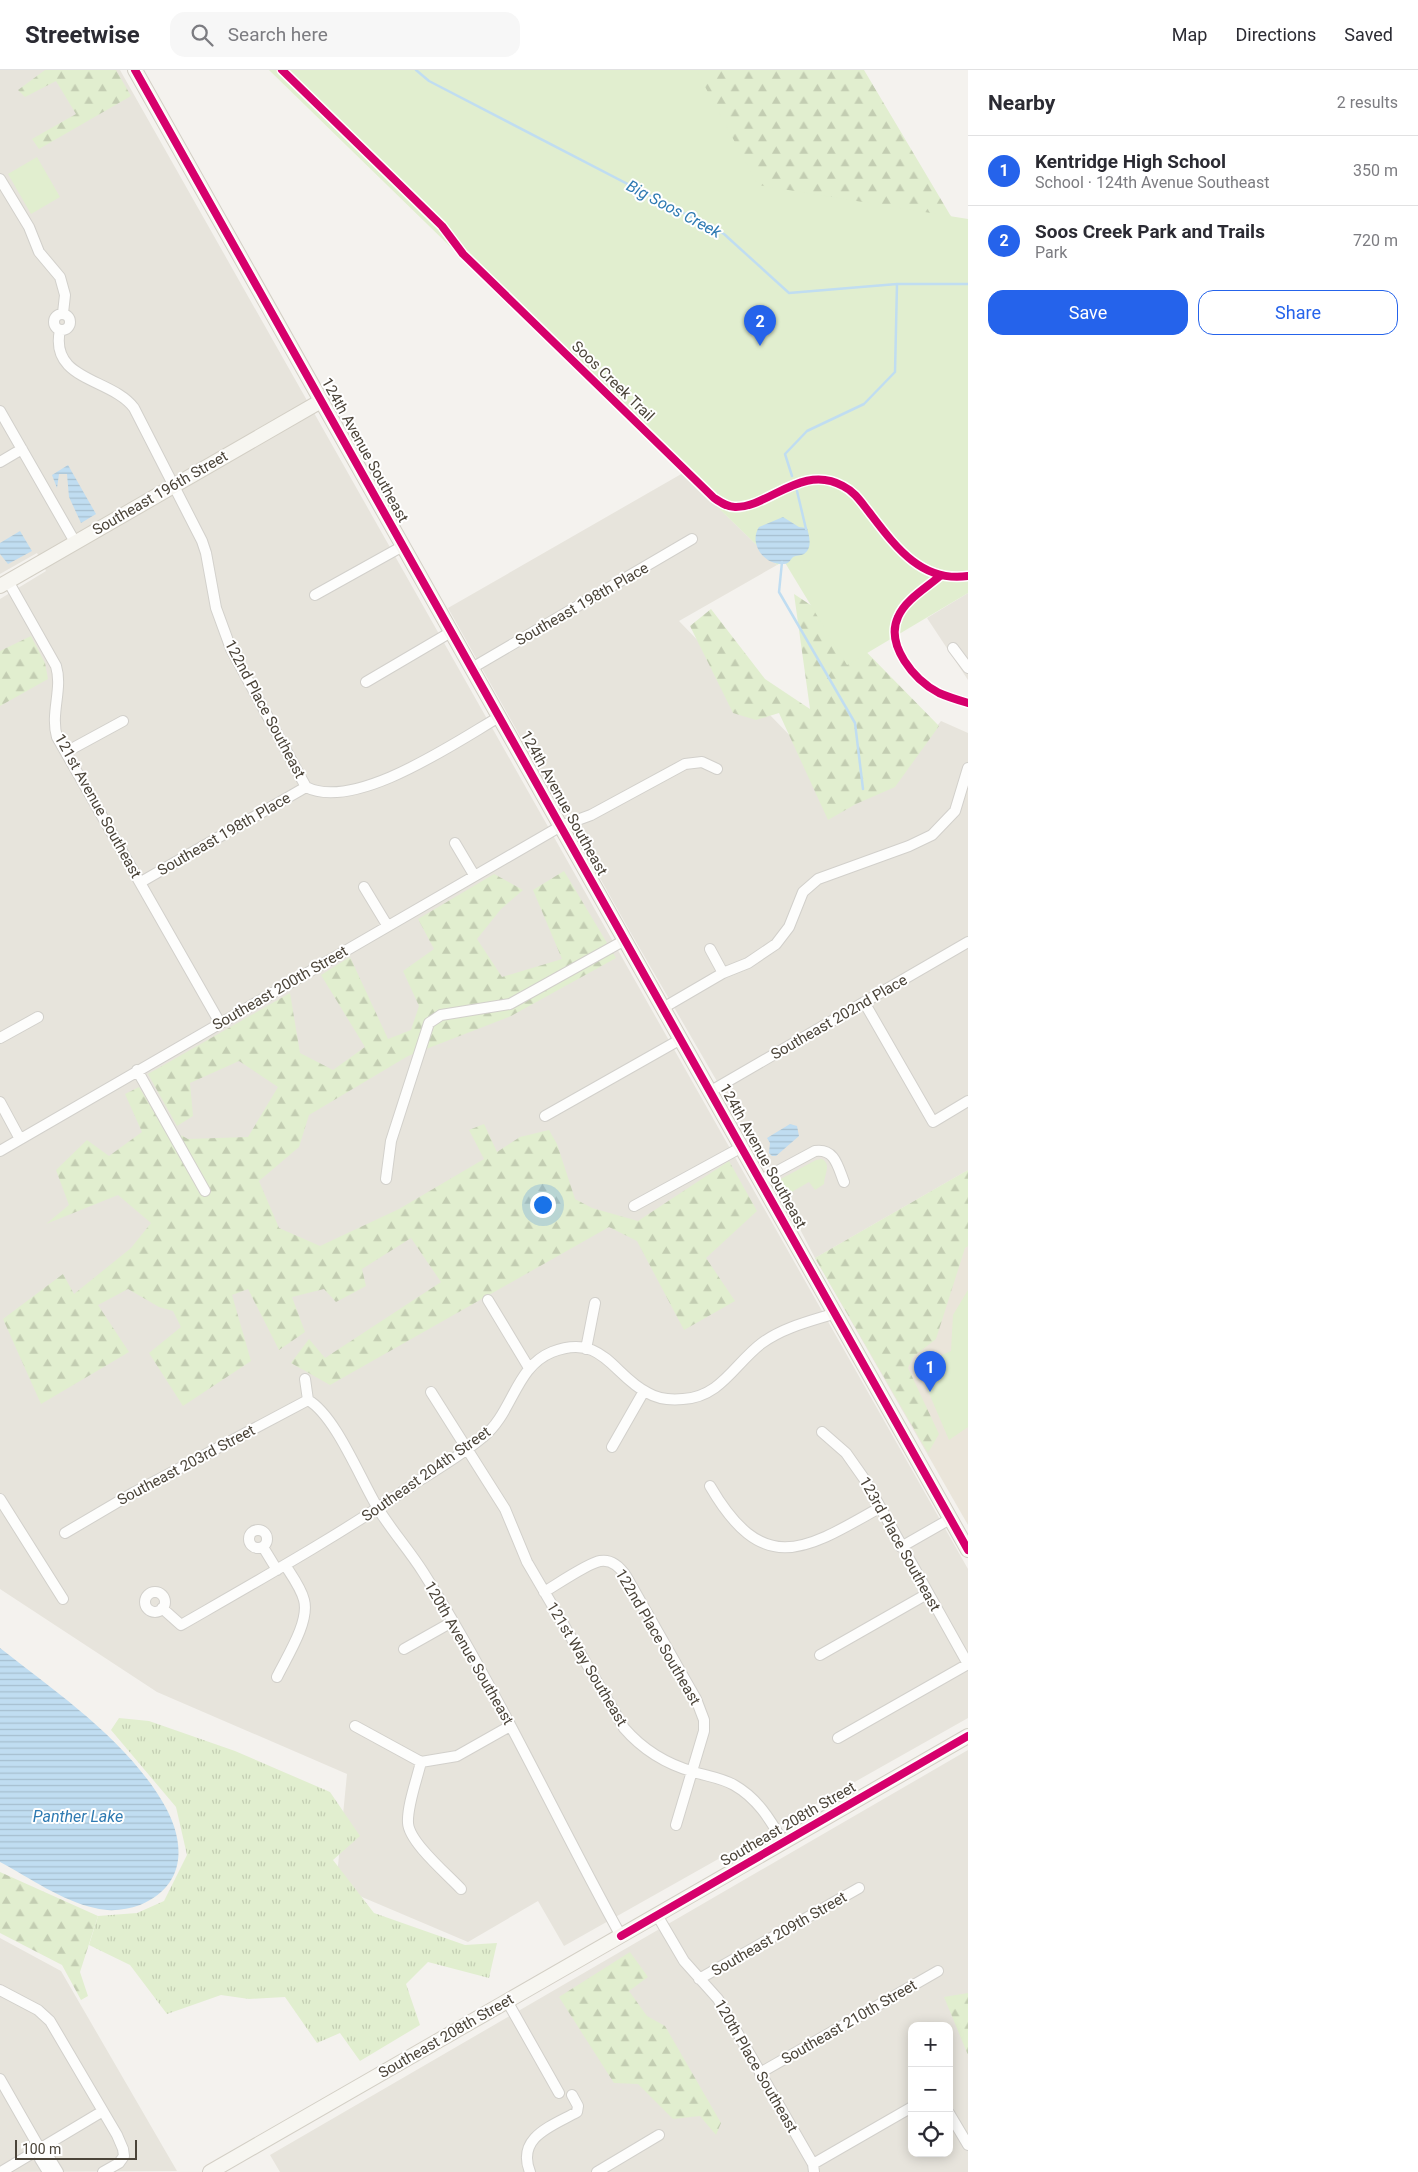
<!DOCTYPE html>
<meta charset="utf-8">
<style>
:root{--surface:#fff;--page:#f7f7f7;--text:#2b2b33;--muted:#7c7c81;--line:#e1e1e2;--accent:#2563eb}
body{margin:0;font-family:Roboto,sans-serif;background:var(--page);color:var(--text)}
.controls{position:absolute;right:15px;bottom:15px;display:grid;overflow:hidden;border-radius:10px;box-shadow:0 2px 12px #0003}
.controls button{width:45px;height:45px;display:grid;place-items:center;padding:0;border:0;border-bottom:1px solid var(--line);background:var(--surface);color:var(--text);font:25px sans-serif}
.scale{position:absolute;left:15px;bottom:12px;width:122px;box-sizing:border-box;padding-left:5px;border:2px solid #4b4439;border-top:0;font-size:14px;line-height:18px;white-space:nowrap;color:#4b4439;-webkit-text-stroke:4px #fff;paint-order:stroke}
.you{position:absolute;left:542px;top:1134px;width:18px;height:18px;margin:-12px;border:4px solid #fff;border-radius:50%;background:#1a73e8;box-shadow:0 0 0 8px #1a73e833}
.badge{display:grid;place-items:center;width:32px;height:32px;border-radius:50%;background:var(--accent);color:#fff;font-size:16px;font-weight:700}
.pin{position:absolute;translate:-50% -41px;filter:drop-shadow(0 1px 2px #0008)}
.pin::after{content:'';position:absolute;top:26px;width:18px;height:15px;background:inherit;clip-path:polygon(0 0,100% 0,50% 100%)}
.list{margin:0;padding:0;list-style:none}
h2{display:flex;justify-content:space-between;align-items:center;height:65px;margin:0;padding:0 20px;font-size:21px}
h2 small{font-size:16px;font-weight:400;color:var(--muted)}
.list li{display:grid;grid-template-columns:32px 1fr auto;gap:15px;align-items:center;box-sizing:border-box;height:70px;padding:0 20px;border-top:1px solid var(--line)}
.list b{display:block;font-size:19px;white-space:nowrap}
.list p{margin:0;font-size:16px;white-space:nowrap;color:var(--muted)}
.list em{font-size:16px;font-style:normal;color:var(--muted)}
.actions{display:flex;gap:10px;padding:15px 20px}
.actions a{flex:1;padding:11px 0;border:1px solid var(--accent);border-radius:15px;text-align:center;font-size:18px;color:var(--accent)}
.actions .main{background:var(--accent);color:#fff}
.icon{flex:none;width:28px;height:28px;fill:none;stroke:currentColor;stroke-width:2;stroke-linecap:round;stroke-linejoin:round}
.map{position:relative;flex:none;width:968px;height:2102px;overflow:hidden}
header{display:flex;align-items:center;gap:30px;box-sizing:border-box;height:70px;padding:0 25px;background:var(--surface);border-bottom:1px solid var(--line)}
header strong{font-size:24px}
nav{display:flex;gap:28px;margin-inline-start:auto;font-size:18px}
.search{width:350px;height:45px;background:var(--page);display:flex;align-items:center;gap:12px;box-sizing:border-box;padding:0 18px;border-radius:15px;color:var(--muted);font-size:19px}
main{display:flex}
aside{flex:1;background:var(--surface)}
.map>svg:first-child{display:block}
.residential{fill:#e7e4dc;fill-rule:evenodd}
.education{fill:#eae5da}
.grass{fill:url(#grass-tufts)}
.forest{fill:url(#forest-firs)}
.green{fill:#e1eecf}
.water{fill:url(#water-rules)}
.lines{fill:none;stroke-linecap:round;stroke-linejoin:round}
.stream{stroke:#c0ddf1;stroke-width:2.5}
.street-casing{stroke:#d2d0cb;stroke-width:12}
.secondary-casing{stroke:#d3cfc5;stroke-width:16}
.street{stroke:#fdfdfc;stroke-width:10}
.secondary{stroke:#f7f6f1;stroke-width:14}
.cycleway-casing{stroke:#fff;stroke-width:11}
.cycleway{stroke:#d6006c;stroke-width:8}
.labels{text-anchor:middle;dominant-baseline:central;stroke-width:4;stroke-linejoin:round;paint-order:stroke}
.street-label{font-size:15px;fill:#4b4439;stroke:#fff}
.water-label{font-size:16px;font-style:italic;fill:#2e7ab2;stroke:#fff}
</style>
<header>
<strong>Streetwise</strong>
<div class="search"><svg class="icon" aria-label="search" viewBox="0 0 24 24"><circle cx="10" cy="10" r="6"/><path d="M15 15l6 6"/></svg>Search here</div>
<nav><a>Map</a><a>Directions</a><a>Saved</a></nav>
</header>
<main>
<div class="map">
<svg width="968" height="2102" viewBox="0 0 968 2102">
<defs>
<pattern id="grass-tufts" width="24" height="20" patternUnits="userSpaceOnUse" patternTransform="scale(1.25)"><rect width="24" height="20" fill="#e1eecf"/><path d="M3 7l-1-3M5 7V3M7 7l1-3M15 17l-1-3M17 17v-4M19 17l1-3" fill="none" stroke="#c3cdb2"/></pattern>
<pattern id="forest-firs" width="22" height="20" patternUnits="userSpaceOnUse" patternTransform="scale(1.25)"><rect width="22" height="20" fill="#e1eecf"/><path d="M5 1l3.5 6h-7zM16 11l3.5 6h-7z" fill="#c3cdb2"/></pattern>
<pattern id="water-rules" width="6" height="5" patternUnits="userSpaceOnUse" patternTransform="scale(1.25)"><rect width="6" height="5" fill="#c0ddf1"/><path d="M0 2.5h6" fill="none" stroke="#a6bfcf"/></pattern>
</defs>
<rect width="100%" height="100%" fill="#f4f2ee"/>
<path class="residential" d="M0 0H120L968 1499V1648L564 1876 538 1831 468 1872 336 1816 347 1704 157 1622 0 1519V529L46 501 37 483 0 504Z
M683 403 777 495 679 551 856 734 892 713 941 651 968 663V1100L815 1188 776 1113 632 865 448 538Z
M968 523V610L927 548Z
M968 1680V2102H280L270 2085ZM912 1956H949V2083H912Z
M0 1868 61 1901 177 2101 0 2102Z"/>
<path class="education" d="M968 1100V1455L815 1188Z"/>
<path class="grass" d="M119 1648 149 1651 235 1681 330 1722 360 1766 333 1790 374 1843 465 1875 497 1873 489 1908 428 1892 406 1914 420 1955 360 1991 340 1963 317 1973 285 1927 249 1929 221 1925 167 1944 130 1895 89 1875 98 1846 137 1843 164 1831 187 1785 176 1737 111 1660Z"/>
<path class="forest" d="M45 0H116L131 26 39 79 32 69 76 44 56 11 25 27 18 20Z
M449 0H864L968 175 886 192Z
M794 524 838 553 939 656 895 717 856 734 828 750 779 643 756 650 733 643 690 556 711 539 765 609 810 639Z
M31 566 45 593 48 609 0 636V581Z
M564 801 616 888 511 946 408 986 309 1045 299 1077 259 1111 279 1158 320 1176 399 1139 484 1089 469 1060 484 1054 497 1082 520 1067 549 1060 557 1074 575 1129 592 1138 638 1151 729 1091 757 1141 706 1188 735 1231 684 1260 637 1171 609 1157 330 1315 291 1293 309 1269 325 1288 441 1212 411 1168 362 1199 366 1216 336 1232 324 1219 292 1227 305 1262 279 1280 248 1219 232 1225 251 1291 183 1336 149 1283 181 1257 173 1241 159 1237 128 1219 98 1235 129 1282 41 1334 3 1249 63 1204 74 1224 131 1178 151 1153 118 1125 46 1154 69 1135 56 1100 87 1070 109 1086 142 1062 125 1024 139 1017 162 1055 188 1069 248 1067 278 1017 239 991 190 1013 193 1046 177 1056 148 1004 290 923 300 983 333 1000 365 977 321 905 350 887 388 969 411 960 419 936 403 901 434 879 418 849 494 804 523 820 501 839 477 869 502 907 562 889 533 820Z
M968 1100V1176L965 1178 936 1269 913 1287 908 1298 939 1364 928 1383 815 1188Z
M0 1802 98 1846 80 1902 88 1926 81 1930 62 1895 0 1863Z
M630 1882 648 1907 629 1921 647 1946 665 1956 721 2053 716 2065 700 2046 673 2049 638 2014 614 2013 559 1927Z
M968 1923V1985L944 1927Z"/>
<path class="green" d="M269 0H696L758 115 968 149V523L847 595 784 491 777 495Z
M37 87 60 127 31 144 8 104Z
M822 1089C832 1095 824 1104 824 1114L815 1120 809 1112 783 1127 776 1113 779 1110 816 1090Z
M968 1220V1357L949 1370 919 1300V1295L951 1281 953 1245Z"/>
<path class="water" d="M68 395 96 444 81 453 69 427 67 404H59L57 418 52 405Z
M783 447 799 457 807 458C809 465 813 478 804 484 801 486 796 485 793 487 790 490 789 494 784 494 765 496 748 474 759 457Z
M20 461 32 481 8 494 0 484V473Z
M790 1054 797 1056 799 1066 776 1086H772L769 1083 770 1073 767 1068Z
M0 1578C56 1622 125 1669 162 1731 186 1770 188 1815 140 1835 125 1840 110 1842 95 1838 62 1831 30 1808 0 1792Z"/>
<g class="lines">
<path class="stream" d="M416 0 429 11 724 164 789 223 897 214H968
M792 406 785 384 807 361 864 334 895 302 897 214
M797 421 806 459
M782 492 779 522 855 653 863 719"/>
<g class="street-casing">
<path id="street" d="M0 109 29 157 39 182 60 207 65 225 63 243
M54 252a8 8 0 1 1 16 0a8 8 0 1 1-16 0Z
M60 260C49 311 112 308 134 338L202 471 206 483 216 538 231 579 306 717
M0 341 75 472
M0 392 22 379
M8 511 56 596C63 619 50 643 57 667L220 953
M315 525 403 476
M953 578 968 598
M472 598 692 469
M366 612 451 562
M66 682 123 651
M306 717C355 742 456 672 499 647
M455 773 474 805
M141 812 306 717
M364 817 387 855
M710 879 723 903
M864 932 933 1052 968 1031
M663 938 723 903 748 893 776 874 789 857 803 822 818 809 909 776 932 765 955 741 968 698
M0 968 38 947
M137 1000 205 1121
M711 1021 968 872
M0 1032 20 1069
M545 1046 681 969
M0 1081 561 756 591 745 685 694 702 692 717 699
M386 1109 391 1071 429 953 441 945 510 934 625 870
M761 1110 815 1081C835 1078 838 1097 844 1112
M634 1136 742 1077
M488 1230 529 1298
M586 1279 595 1233
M305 1309 308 1330C336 1346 361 1411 379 1440 392 1461 409 1480 423 1502 497 1619 554 1745 621 1866
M431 1322 505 1439 527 1492 624 1658C643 1680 666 1694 694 1702 707 1706 722 1708 734 1715 757 1728 770 1749 783 1772
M822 1362 846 1383 865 1410 968 1594 838 1668
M612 1377 644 1321
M710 1416C763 1507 804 1481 879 1438
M0 1429 63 1529
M249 1469a9 9 0 1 1 18 0a9 9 0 1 1-18 0Z
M65 1463 133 1423 308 1330
M263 1477 277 1500
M901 1477 950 1449
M544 1522C556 1515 588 1493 600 1491 611 1489 620 1497 626 1506L696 1629 704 1650V1661L676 1755
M145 1532a10 10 0 1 1 20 0a10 10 0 1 1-20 0Z
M162 1538 181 1555C261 1509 341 1464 417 1412 439 1398 463 1384 483 1367 513 1343 515 1297 552 1282 603 1262 613 1306 648 1323 658 1329 672 1330 683 1329 721 1327 735 1293 762 1273 784 1257 811 1251 836 1243
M404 1579 452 1552
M820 1585 927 1524
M277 1607C286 1588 310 1552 304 1530 301 1518 292 1506 285 1495
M355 1656 421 1692 457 1686 510 1656
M421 1692C417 1709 407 1736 408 1753 409 1772 447 1804 461 1819
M657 1845 684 1891 718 1929 813 2094 814 2102
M699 1909 859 1818
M0 1920 38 1940 50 1951 117 2065 123 2079 124 2086 119 2093 103 2102
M507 1931 559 2023
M760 2003 938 1901
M0 2009 40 2079
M949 2043 968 2075
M813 2094 912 2037
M1 2102 103 2041
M48 2102 40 2089V2079L47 2084 58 2102
M530 2102C516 2067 552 2056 577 2042L578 2036 572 2025
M597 2102 659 2065"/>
</g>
<g class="secondary-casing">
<path id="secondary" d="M135 0 968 1480
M0 516 321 331
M210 2102 968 1666"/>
</g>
<use href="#street" class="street"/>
<use href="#secondary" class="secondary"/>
<g class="cycleway-casing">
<path id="cycleway" d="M135 0 968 1480
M282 0 442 156 463 184 714 428C720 432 727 437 735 437 768 438 802 393 843 416 855 422 861 432 869 442 895 476 921 513 968 506
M940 506C926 518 905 530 898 547 885 575 914 610 939 623 948 627 958 630 968 633
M621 1866 968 1666"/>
</g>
<use href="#cycleway" class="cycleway"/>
</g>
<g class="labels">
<g class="street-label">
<text transform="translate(613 311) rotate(44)">Soos Creek Trail</text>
<text transform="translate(365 380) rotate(61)">124th Avenue Southeast</text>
<text transform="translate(160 423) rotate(-30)">Southeast 196th Street</text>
<text transform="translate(582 534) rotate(-30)">Southeast 198th Place</text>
<text transform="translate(265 639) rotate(62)">122nd Place Southeast</text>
<text transform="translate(564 733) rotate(61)">124th Avenue Southeast</text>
<text transform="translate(98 736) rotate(61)">121st Avenue Southeast</text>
<text transform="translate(224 764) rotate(-30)">Southeast 198th Place</text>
<text transform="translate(280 918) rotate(-30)">Southeast 200th Street</text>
<text transform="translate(839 947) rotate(-30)">Southeast 202nd Place</text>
<text transform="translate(763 1086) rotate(61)">124th Avenue Southeast</text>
<text transform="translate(186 1395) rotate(-28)">Southeast 203rd Street</text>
<text transform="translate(426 1404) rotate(-35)">Southeast 204th Street</text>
<text transform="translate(900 1474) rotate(61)">123rd Place Southeast</text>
<text transform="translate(658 1567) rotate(60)">122nd Place Southeast</text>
<text transform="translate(469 1583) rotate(60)">120th Avenue Southeast</text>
<text transform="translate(587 1594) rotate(59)">121st Way Southeast</text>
<text transform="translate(788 1754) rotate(-30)">Southeast 208th Street</text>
<text transform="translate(779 1864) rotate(-30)">Southeast 209th Street</text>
<text transform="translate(849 1952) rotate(-30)">Southeast 210th Street</text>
<text transform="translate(446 1966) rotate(-30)">Southeast 208th Street</text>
<text transform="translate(756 1996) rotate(60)">120th Place Southeast</text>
</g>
<g class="water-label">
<text transform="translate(674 139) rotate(28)">Big Soos Creek</text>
<text x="78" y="1746">Panther Lake</text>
</g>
</g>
</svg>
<div class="controls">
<button>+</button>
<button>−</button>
<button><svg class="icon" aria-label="locate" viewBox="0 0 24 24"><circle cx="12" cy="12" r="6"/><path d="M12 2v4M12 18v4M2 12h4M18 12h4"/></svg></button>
</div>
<div class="scale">100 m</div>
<div class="you"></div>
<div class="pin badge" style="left:930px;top:1322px">1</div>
<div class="pin badge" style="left:760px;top:276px">2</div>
</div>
<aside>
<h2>Nearby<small>2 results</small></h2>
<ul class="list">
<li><span class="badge">1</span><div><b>Kentridge High School</b><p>School · 124th Avenue Southeast</p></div><em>350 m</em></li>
<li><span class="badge">2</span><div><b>Soos Creek Park and Trails</b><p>Park</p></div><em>720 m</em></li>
</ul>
<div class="actions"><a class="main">Save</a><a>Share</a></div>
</aside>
</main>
